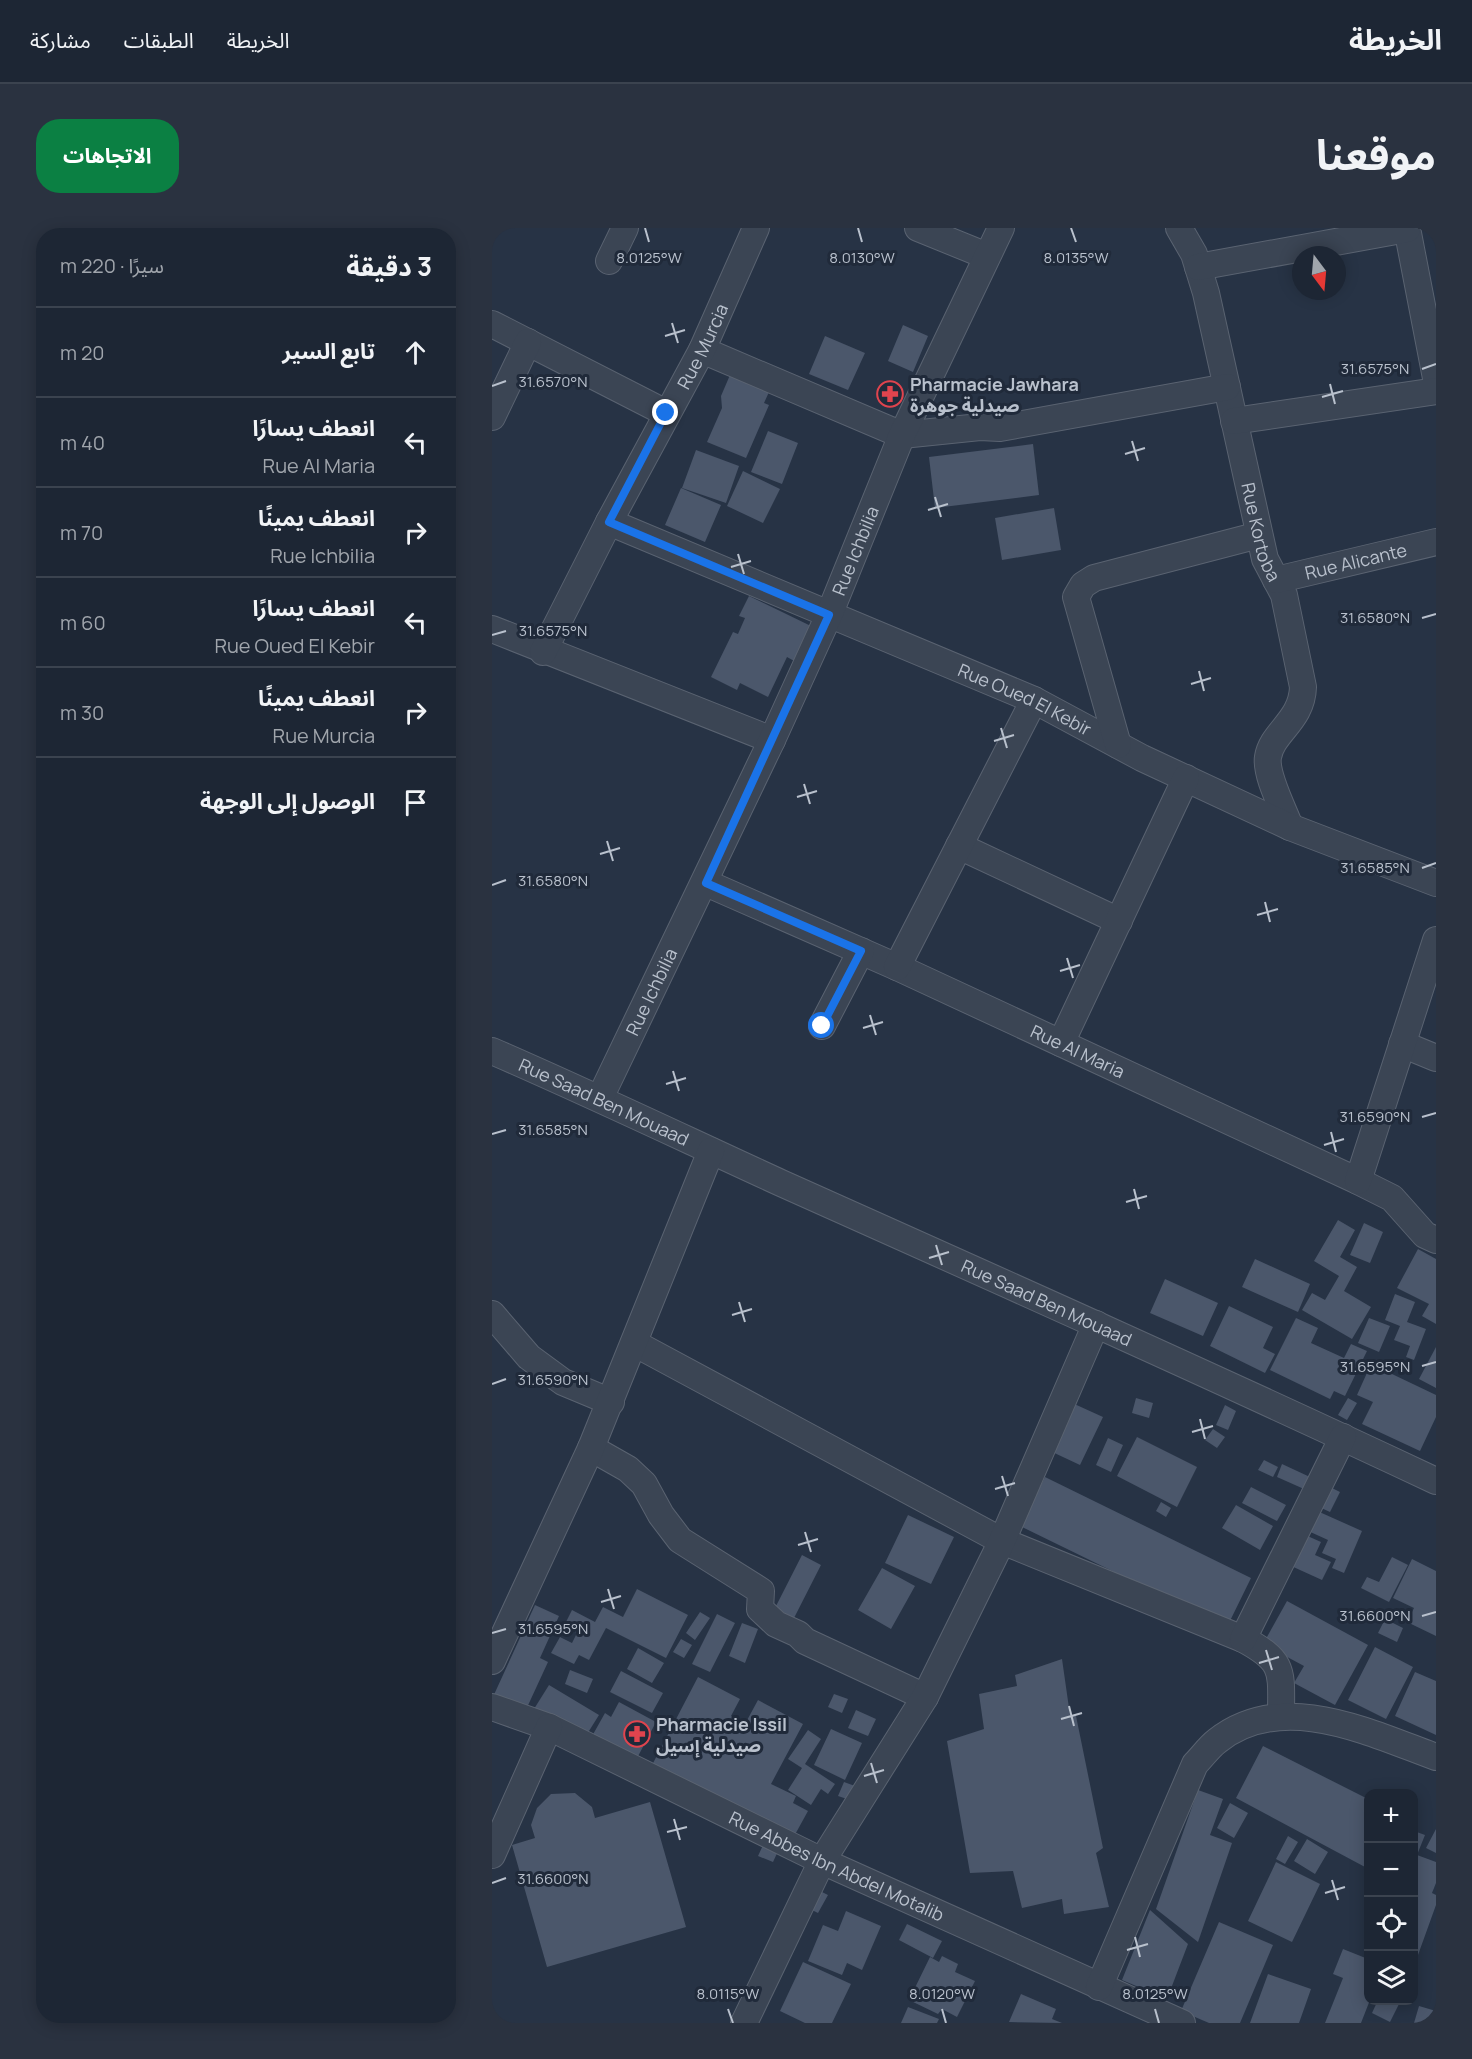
<!DOCTYPE html>
<html lang="ar">
<meta charset="utf-8">
<style>
:root{--surface:#1d2634;--page:#2a3240;--text:#f1f3f6;--muted:#a0a5ac;--line:#3b434f;--accent:#0b8043}
body{margin:0;font-family:Manrope,"Noto Sans Arabic",sans-serif;background:var(--page);color:var(--text);direction:rtl}
.controls{position:absolute;right:18px;bottom:18px;display:grid;overflow:hidden;border-radius:12px;box-shadow:0 3px 15px #0003}
.controls button{width:54px;height:54px;display:grid;place-items:center;padding:0;border:0;border-bottom:2px solid var(--line);background:var(--surface);color:var(--text);font:30px sans-serif}
.compass{position:absolute;left:800px;top:18px;width:54px;height:54px;border-radius:50%;background:var(--surface);box-shadow:0 3px 15px #0003;rotate:164deg}
.stop{position:absolute;width:18px;height:18px;margin:-14px;border:4px solid #1a73e8;border-radius:50%;background:#fff}
.stop.end{background:#1a73e8;border-color:#fff;box-shadow:0 2px 6px #0008}
.list{margin:0;padding:0;list-style:none}
h2{display:flex;justify-content:space-between;align-items:center;height:78px;margin:0;padding:0 24px;font-size:26px}
h2 small{font-size:20px;font-weight:400;color:var(--muted)}
.list li{display:grid;grid-template-columns:39px 1fr auto;gap:18px;align-items:center;box-sizing:border-box;height:90px;padding:0 24px;border-top:2px solid var(--line)}
.list b{display:block;font-size:22px;white-space:nowrap}
.list p{margin:0;font-size:20px;white-space:nowrap;color:var(--muted)}
.list em{font-size:20px;font-style:normal;color:var(--muted)}
.icon{flex:none;width:33px;height:33px;fill:none;stroke:currentColor;stroke-width:2;stroke-linecap:round;stroke-linejoin:round}
.map{position:relative;flex:none;width:944px;height:1795px;overflow:hidden;direction:ltr;border-radius:24px}
header{display:flex;align-items:center;gap:36px;box-sizing:border-box;height:84px;padding:0 30px;background:var(--surface);border-bottom:2px solid var(--line)}
header strong{font-size:28px}
nav{display:flex;gap:33px;margin-inline-start:auto;font-size:21px}
.intro{display:flex;align-items:center;justify-content:space-between;box-sizing:border-box;height:144px;padding:0 36px}
h1{margin:0;font-size:42px}
.button{padding:15px 27px;border-radius:24px;background:var(--accent);color:#fff;font-size:21px;font-weight:700}
main{display:flex;gap:36px;padding:0 36px}
aside{flex:1;background:var(--surface);border-radius:24px;box-shadow:0 3px 15px #0003}
.map>svg:first-child{display:block}
.building{fill:#4b576b}
.lines{fill:none;stroke-linecap:round;stroke-linejoin:round}
.street-casing{stroke:#5a6371;stroke-width:28}
.street{stroke:#3b4554;stroke-width:26}
.route{stroke:#1a73e8;stroke-width:8}
.ticks{fill:none;stroke:#b9c1cd;stroke-width:2}
.labels{text-anchor:middle;dominant-baseline:central;stroke-width:6;stroke-linejoin:round;paint-order:stroke}
.street-label{font-size:18px;fill:#b9c1cd;stroke:#202a3a}
.poi-label{font-size:18px;font-weight:bold;fill:#b9c1cd;stroke:#202a3a;text-anchor:start}
.ticks-label{font-size:15px;text-anchor:middle;fill:#b9c1cd;stroke:#202a3a;stroke-width:6;stroke-linejoin:round;paint-order:stroke}
</style>
<header>
<strong>الخريطة</strong>
<nav><a>الخريطة</a><a>الطبقات</a><a>مشاركة</a></nav>
</header>
<div class="intro"><h1>موقعنا</h1><a class="button">الاتجاهات</a></div>
<main>
<div class="map">
<svg width="944" height="1795" viewBox="0 0 944 1795">
<rect width="100%" height="100%" fill="#273345"/>
<path class="building" d="M411 97 436 108 421 144 396 133Z
M333 108 373 125 356 162 317 146Z
M238 147 277 164 272 175 277 177 254 230 215 214 230 180 229 168Z
M276 203 306 215 290 256 259 244Z
M541 216 547 267 443 280 437 229Z
M204 222 247 238 234 275 190 260Z
M251 243 288 261 271 295 235 278Z
M189 260 229 277 213 314 173 297Z
M562 280 569 322 510 332 503 290Z
M257 368 321 399 304 434 295 429 276 469 248 455 245 462 219 449 241 404 246 406 253 390 247 388Z
M846 992 863 1002 848 1029 865 1039 852 1063 879 1079 860 1111 810 1082 820 1065 833 1072 847 1048 822 1033Z
M872 995 891 1004 878 1035 858 1027Z
M926 1021 944 1031V1096L930 1088 937 1076 905 1060Z
M763 1031 818 1056 806 1084 750 1059Z
M673 1051 726 1075 711 1108 658 1085Z
M903 1066 923 1074 915 1094 934 1101 922 1132 914 1129 918 1118 902 1112 908 1098 893 1092Z
M737 1078 781 1099 771 1120 783 1126 773 1145 718 1118Z
M804 1090 826 1100 819 1115 852 1130 859 1116 875 1123 853 1168 842 1163 838 1171 778 1142Z
M877 1090 898 1098 887 1124 866 1115Z
M944 1119V1160L927 1151Z
M879 1136 944 1167V1189L928 1223 870 1196 881 1174 865 1167Z
M644 1170 661 1175 657 1190 640 1185Z
M856 1170 865 1175 855 1192 846 1187Z
M578 1174 611 1189 588 1237 556 1222Z
M733 1177 744 1183 736 1202 724 1197Z
M721 1201 733 1209 725 1220 713 1212Z
M645 1209 705 1239 685 1279 625 1248Z
M616 1210 631 1217 619 1244 604 1237Z
M772 1232 786 1239 781 1249 766 1242Z
M790 1236 818 1249 812 1261 785 1249Z
M553 1249 759 1350 735 1399 528 1298Z
M834 1257 848 1264 838 1284 825 1278Z
M759 1259 794 1277 785 1293 750 1275Z
M669 1274 679 1280 674 1289 664 1283Z
M744 1277 781 1298 768 1322 730 1300Z
M823 1282 870 1303 852 1345 840 1340 844 1331 830 1325 836 1312 814 1302Z
M416 1287 462 1309 439 1356 393 1335Z
M811 1306 829 1314 823 1327 839 1334 830 1352 797 1337Z
M310 1327 329 1337 302 1390 283 1380Z
M900 1329 916 1337 897 1374 869 1360 875 1349 887 1354Z
M920 1331 944 1343V1408L915 1394 922 1380 901 1370Z
M390 1340 423 1358 399 1401 366 1382Z
M145 1361 196 1387 174 1430 114 1400 97 1432 87 1427 82 1436 59 1425 68 1409 80 1415 85 1405 72 1398 80 1382 103 1394 111 1379 131 1389Z
M795 1373 876 1417 843 1477 802 1455 812 1438 771 1416Z
M43 1377 67 1388 48 1430 56 1434 32 1486 0 1471Z
M208 1384 218 1390 203 1412 194 1405Z
M225 1386 243 1395 218 1444 200 1436Z
M893 1391 911 1400 905 1414 886 1405Z
M250 1395 266 1401 253 1435 237 1428Z
M189 1411 200 1417 192 1430 181 1424Z
M883 1419 921 1439 894 1491 856 1472Z
M146 1420 172 1435 160 1455 135 1441Z
M570 1431 578 1487 584 1488 611 1620 604 1625 617 1679 572 1686 570 1671 530 1680 521 1643 478 1645 455 1513 492 1501 487 1466 525 1458 523 1447Z
M78 1442 101 1451 95 1465 73 1456Z
M129 1443 171 1465 160 1485 118 1464Z
M923 1444 944 1453V1507L903 1488Z
M206 1449 248 1471 239 1488 253 1496 266 1472 311 1496 279 1556 304 1568 301 1575 316 1583 300 1612 159 1539Z
M57 1457 107 1487 92 1511 42 1481Z
M342 1466 356 1471 350 1485 336 1479Z
M127 1474 164 1494 143 1534 99 1510 113 1485 119 1489Z
M364 1482 384 1491 376 1508 356 1500Z
M339 1501 370 1515 353 1552 322 1537Z
M316 1502 329 1511 313 1536 343 1556 336 1566 329 1561 319 1577 296 1562 310 1540 296 1531Z
M771 1518 876 1571V1633L873 1639 744 1570Z
M352 1554 363 1558 358 1572 346 1568Z
M706 1562 731 1571 718 1607 740 1615 706 1714 664 1681Z
M83 1565 100 1579 103 1590 158 1574 194 1699 55 1739 20 1617 43 1610 39 1597 45 1580 59 1566Z
M738 1575 756 1585 742 1610 725 1600Z
M944 1601V1625L934 1620Z
M922 1603 933 1607 925 1627 944 1634V1655L940 1665 944 1667V1677L926 1727 922 1725Z
M796 1608 806 1614 793 1636 784 1631Z
M815 1611 836 1624 823 1646 802 1633Z
M272 1615 287 1621 281 1634 266 1628Z
M784 1634 828 1656 800 1714 756 1693Z
M324 1661 336 1667 326 1685 314 1679Z
M658 1682 696 1716 675 1771 630 1752Z
M354 1683 389 1698 370 1742 355 1735 350 1747 316 1733 331 1697 346 1703Z
M727 1694 781 1717 748 1795H717L689 1783Z
M415 1696 450 1713 441 1730 407 1712Z
M851 1721 876 1731 873 1740 876 1741 878 1772 869 1795H833L851 1750 841 1746Z
M450 1728 466 1736 463 1744 483 1753 465 1789 450 1781 446 1786 417 1772 438 1729 447 1734Z
M311 1734 359 1756 340 1795H313L288 1783Z
M776 1746 819 1761 807 1795H758Z
M529 1766 564 1781 560 1791 570 1795 517 1794Z
M886 1772H909L898 1794 880 1785Z
M927 1778 944 1783V1795H922Z
M416 1779 447 1791 445 1795H409Z"/>
<g class="lines">
<g class="street-casing">
<g id="street">
<path d="M426 0 495 28"/>
<path id="s1" d="M687 0 702 26 714 65 773 331 792 367 811 459C810 493 780 504 776 529 773 547 792 582 798 599"/>
<path d="M915 0 944 150"/>
<path d="M117 33 133 0"/>
<path d="M706 39 915 1"/>
<path d="M0 96 174 185"/>
<path d="M210 122 410 207 488 199 508 200 735 159"/>
<path d="M0 189 36 114"/>
<path d="M742 193 944 163"/>
<path id="s2" d="M117 294 542 472 650 530 798 599 944 655"/>
<path id="s3" d="M784 352 944 314"/>
<path d="M0 401 280 512"/>
<path id="s4" d="M51 424 117 294 210 122 264 0"/>
<path d="M626 517 584 369 591 357 602 350 767 307"/>
<path d="M467 618 627 693"/>
<path id="s5" d="M214 655 405 739 866 953 900 970 933 1007 944 1012"/>
<path d="M405 739 542 472"/>
<path d="M330 798 369 723"/>
<path d="M569 815 694 550"/>
<path d="M910 816 944 830"/>
<path id="s6" d="M0 823C97 865 193 911 289 955 508 1053 727 1151 944 1253"/>
<path id="s7" d="M108 870 280 512 337 387 410 207 509 0"/>
<path d="M866 953 944 712"/>
<path d="M0 1086 37 1129 71 1154 119 1174"/>
<path d="M142 1115 510 1313 751 1411C794 1434 789 1443 789 1489"/>
<path d="M99 1220 136 1241 152 1256 169 1287 188 1312 269 1363 268 1381 284 1396 306 1406 313 1413 433 1469"/>
<path d="M751 1411 851 1209"/>
<path d="M0 1433 99 1220 219 923"/>
<path id="s8" d="M0 1479 57 1499 330 1633 690 1795"/>
<path d="M0 1627 57 1499"/>
<path d="M607 1759 703 1536C710 1529 717 1519 725 1513 790 1461 878 1505 944 1529"/>
<path d="M252 1795 330 1633 433 1469 510 1313 604 1096"/>
</g>
</g>
<use href="#street" class="street"/>
</g>
<g class="lines">
<path class="route" d="M174 185 117 294 337 387 214 655 369 723 330 798"/>
</g>
<path class="ticks" d="M153 0 157 14M366 0 370 14M579 0 584 14M180 95 186 115M173 108 193 102M930 141 944 136M838 156 843 176M0 158 14 153M830 169 851 163M640 213 646 233M633 226 653 220M443 269 449 289M436 282 456 276M246 326 252 346M239 339 259 333M930 390 944 386M0 407 14 403M707 443 712 463M699 456 719 450M509 500 515 520M502 513 522 507M312 556 318 576M305 569 325 563M115 613 121 633M108 626 128 620M930 640 944 635M0 657 14 652M773 674 778 694M765 687 786 681M575 730 581 750M568 743 588 737M378 787 384 807M371 800 391 794M181 843 187 863M174 856 194 850M930 889 944 885M839 904 844 924M0 906 14 902M832 917 852 911M642 961 647 981M634 974 655 968M444 1017 450 1037M437 1030 457 1024M247 1074 253 1094M240 1087 260 1081M930 1138 944 1134M0 1156 14 1151M708 1191 713 1211M700 1204 721 1198M510 1248 516 1268M503 1261 523 1255M313 1304 319 1324M306 1317 326 1311M116 1361 122 1381M109 1374 129 1368M930 1388 944 1384M0 1405 14 1401M774 1422 780 1442M767 1435 787 1429M577 1478 582 1498M569 1491 590 1485M379 1535 385 1555M372 1548 392 1542M182 1591 188 1612M175 1604 195 1599M840 1652 846 1672M0 1655 14 1650M833 1665 853 1659M643 1709 648 1729M635 1722 656 1716M236 1781 241 1795M450 1781 454 1795M663 1781 667 1795"/>
<defs>
<g id="pharmacy-ring" transform="scale(1.35)"><circle r="9.5" fill="#202a3a" stroke="#e0444e" stroke-width="1.5"/><path d="M-2-6h4v4h4v4h-4v4h-4v-4h-4v-4h4Z" fill="#e0444e"/></g>
</defs>
<g fill-rule="evenodd">
<use href="#pharmacy-ring" x="398" y="166"/>
<use href="#pharmacy-ring" x="145" y="1506"/>
</g>
<g class="labels">
<g class="street-label">
<text stroke="none"><textPath href="#s4" startOffset="345">Rue Murcia</textPath></text>
<text stroke="none"><textPath href="#s1" startOffset="316">Rue Kortoba</textPath></text>
<text stroke="none"><textPath href="#s7" startOffset="604">Rue Ichbilia</textPath></text>
<text stroke="none"><textPath href="#s3" startOffset="82">Rue Alicante</textPath></text>
<text stroke="none"><textPath href="#s2" startOffset="452">Rue Oued El Kebir</textPath></text>
<text stroke="none"><textPath href="#s7" startOffset="118">Rue Ichbilia</textPath></text>
<text stroke="none"><textPath href="#s5" startOffset="408">Rue Al Maria</textPath></text>
<text stroke="none"><textPath href="#s6" startOffset="123">Rue Saad Ben Mouaad</textPath></text>
<text stroke="none"><textPath href="#s6" startOffset="609">Rue Saad Ben Mouaad</textPath></text>
<text stroke="none"><textPath href="#s8" startOffset="380">Rue Abbes Ibn Abdel Motalib</textPath></text>
</g>
<g class="poi-label">
<text x="418" y="156">Pharmacie Jawhara<tspan x="418" dy="21">صيدلية جوهرة</tspan></text>
<text x="164" y="1496">Pharmacie Issil<tspan x="164" dy="21">صيدلية إسيل</tspan></text>
</g>
</g>
<g class="ticks-label">
<text x="157" y="35">8.0125°W</text>
<text x="370" y="35">8.0130°W</text>
<text x="584" y="35">8.0135°W</text>
<text x="883" y="146">31.6575°N</text>
<text x="61" y="159">31.6570°N</text>
<text x="883" y="395">31.6580°N</text>
<text x="61" y="408">31.6575°N</text>
<text x="883" y="645">31.6585°N</text>
<text x="61" y="658">31.6580°N</text>
<text x="883" y="894">31.6590°N</text>
<text x="61" y="907">31.6585°N</text>
<text x="883" y="1144">31.6595°N</text>
<text x="61" y="1157">31.6590°N</text>
<text x="883" y="1393">31.6600°N</text>
<text x="61" y="1406">31.6595°N</text>
<text x="61" y="1656">31.6600°N</text>
<text x="236" y="1771">8.0115°W</text>
<text x="450" y="1771">8.0120°W</text>
<text x="663" y="1771">8.0125°W</text>
</g>
</svg>
<div class="controls">
<button>+</button>
<button>−</button>
<button><svg class="icon" aria-label="locate" viewBox="0 0 24 24"><circle cx="12" cy="12" r="6"/><path d="M12 2v4M12 18v4M2 12h4M18 12h4"/></svg></button>
<button><svg class="icon" aria-label="layers" viewBox="0 0 24 24"><path d="M12 4l9 5-9 5-9-5zM3 14l9 5 9-5"/></svg></button>
</div>
<svg class="compass" viewBox="-18 -18 36 36"><path d="M0-13l5 13h-10z" fill="#e53935"/><path d="M0 13l5-13h-10z" fill="#a0a5ac"/></svg>
<div class="stop" style="left:330px;top:798px"></div>
<div class="stop end" style="left:174px;top:185px"></div>
</div>
<aside>
<h2>3 دقيقة<small>سيرًا · 220 m</small></h2>
<ul class="list">
<li><svg class="icon" aria-label="ahead" viewBox="0 0 24 24"><path d="M12 20V5M6 11l6-6 6 6"/></svg><div><b>تابع السير</b></div><em>20 m</em></li>
<li><svg class="icon" aria-label="left" viewBox="0 0 24 24"><path d="M17 20v-9H6M10 6l-5 5 5 5"/></svg><div><b>انعطف يسارًا</b><p>Rue Al Maria</p></div><em>40 m</em></li>
<li><svg class="icon" aria-label="right" viewBox="0 0 24 24"><path d="M7 20v-9h11M14 6l5 5-5 5"/></svg><div><b>انعطف يمينًا</b><p>Rue Ichbilia</p></div><em>70 m</em></li>
<li><svg class="icon" aria-label="left" viewBox="0 0 24 24"><path d="M17 20v-9H6M10 6l-5 5 5 5"/></svg><div><b>انعطف يسارًا</b><p>Rue Oued El Kebir</p></div><em>60 m</em></li>
<li><svg class="icon" aria-label="right" viewBox="0 0 24 24"><path d="M7 20v-9h11M14 6l5 5-5 5"/></svg><div><b>انعطف يمينًا</b><p>Rue Murcia</p></div><em>30 m</em></li>
<li><svg class="icon" aria-label="arrive" viewBox="0 0 24 24"><path d="M6 21V4h12l-3 4 3 4H6"/></svg><div><b>الوصول إلى الوجهة</b></div></li>
</ul>
</aside>
</main>
